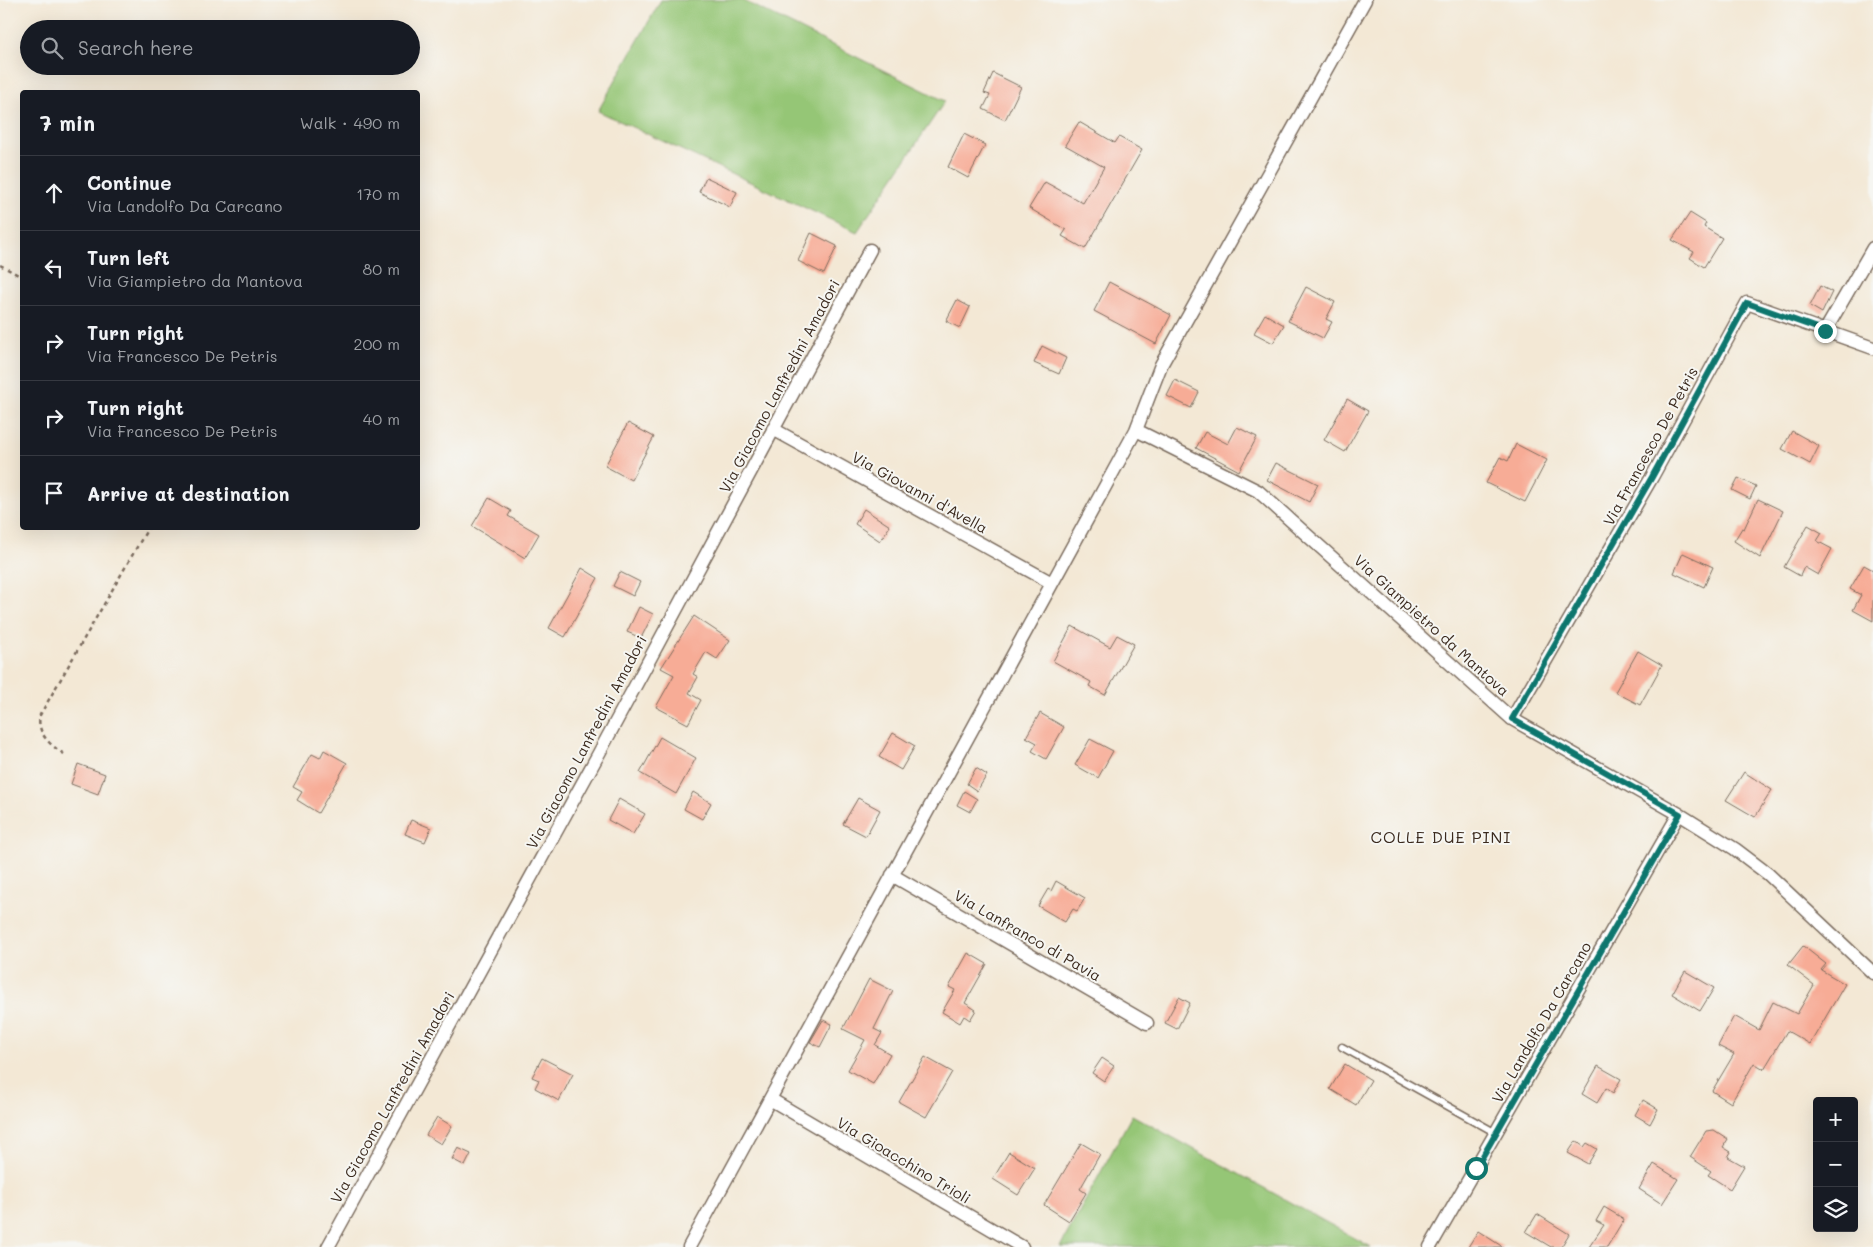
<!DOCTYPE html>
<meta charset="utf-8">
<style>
:root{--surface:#171b24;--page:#242831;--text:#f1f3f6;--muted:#9ea1a6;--line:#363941}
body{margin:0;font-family:Mali,sans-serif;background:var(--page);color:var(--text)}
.controls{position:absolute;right:15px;bottom:15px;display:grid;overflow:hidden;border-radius:5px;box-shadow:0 5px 20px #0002}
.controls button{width:45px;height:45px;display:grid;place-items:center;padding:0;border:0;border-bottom:1px solid var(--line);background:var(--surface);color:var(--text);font:25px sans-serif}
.stop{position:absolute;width:15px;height:15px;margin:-11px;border:4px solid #0f766e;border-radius:50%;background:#fff}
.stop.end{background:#0f766e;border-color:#fff;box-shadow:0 1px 5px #0008}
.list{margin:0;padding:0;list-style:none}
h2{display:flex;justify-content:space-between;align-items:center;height:65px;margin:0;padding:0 20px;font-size:21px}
h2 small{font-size:16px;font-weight:400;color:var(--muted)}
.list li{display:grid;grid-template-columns:32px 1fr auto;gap:15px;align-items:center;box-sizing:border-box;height:75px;padding:0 20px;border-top:1px solid var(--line)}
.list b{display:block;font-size:19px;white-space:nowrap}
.list p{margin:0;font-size:16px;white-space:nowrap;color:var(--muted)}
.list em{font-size:16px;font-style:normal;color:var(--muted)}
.icon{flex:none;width:28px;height:28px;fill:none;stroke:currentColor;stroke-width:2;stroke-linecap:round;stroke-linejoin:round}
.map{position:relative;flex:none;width:1873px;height:1247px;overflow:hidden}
.search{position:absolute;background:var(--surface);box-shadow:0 5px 20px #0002;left:20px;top:20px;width:400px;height:55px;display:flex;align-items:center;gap:12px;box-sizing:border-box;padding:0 18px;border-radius:28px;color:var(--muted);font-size:19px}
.panel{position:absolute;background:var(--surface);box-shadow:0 5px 20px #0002;left:20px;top:90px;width:400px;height:440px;border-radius:5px}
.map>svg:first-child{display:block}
.green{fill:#95c676;stroke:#68784a}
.building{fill:#f7ac96}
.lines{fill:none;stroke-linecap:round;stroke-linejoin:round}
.service-casing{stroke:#7b6c5e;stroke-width:9}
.minor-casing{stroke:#7b6c5e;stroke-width:15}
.path{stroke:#7b6c5e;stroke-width:2.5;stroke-dasharray:4 4;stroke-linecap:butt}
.service{stroke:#fff;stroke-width:6}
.minor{stroke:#fff;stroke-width:12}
.route{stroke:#0f766e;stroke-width:6}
.labels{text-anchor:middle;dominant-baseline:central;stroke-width:4;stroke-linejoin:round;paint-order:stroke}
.street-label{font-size:15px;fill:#3b2a1e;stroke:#f6f6f2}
.neighbourhood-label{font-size:16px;letter-spacing:1px;fill:#3b2a1e;stroke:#f6f6f2}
</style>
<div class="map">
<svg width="1873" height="1247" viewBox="0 0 1873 1247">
<rect width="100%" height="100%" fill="#f6f6f2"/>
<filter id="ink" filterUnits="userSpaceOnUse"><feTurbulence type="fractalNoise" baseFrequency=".02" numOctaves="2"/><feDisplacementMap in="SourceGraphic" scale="10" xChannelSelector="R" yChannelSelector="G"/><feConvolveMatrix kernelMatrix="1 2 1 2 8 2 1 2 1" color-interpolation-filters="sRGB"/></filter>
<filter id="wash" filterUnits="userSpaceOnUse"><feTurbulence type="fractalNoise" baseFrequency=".0096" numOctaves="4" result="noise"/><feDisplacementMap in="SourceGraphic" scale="20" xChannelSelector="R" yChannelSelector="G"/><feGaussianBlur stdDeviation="1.12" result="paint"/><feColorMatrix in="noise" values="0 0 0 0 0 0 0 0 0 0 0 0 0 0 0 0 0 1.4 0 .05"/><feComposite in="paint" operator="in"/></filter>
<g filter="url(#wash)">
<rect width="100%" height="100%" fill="#f3e8d5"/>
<path class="green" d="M661 0H742L945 101 857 232 598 111Z
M1132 1115 1371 1247H1060Z"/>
<g id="blocks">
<path class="building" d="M993 73 1021 87 1005 120 983 109 990 95 984 93Z
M1079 122 1115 143 1119 137 1142 150 1085 249 1062 236 1066 230 1029 208 1045 182 1083 203 1104 167 1065 145Z
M964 134 985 145 968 178 948 167Z
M706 177 737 192 730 207 699 192Z
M1690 213 1706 223 1704 227 1722 238 1704 267 1690 258 1694 252 1672 240Z
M811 233 837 246 824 274 798 261Z
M1109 282 1171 315 1156 344 1094 311Z
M1820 286 1832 292 1822 313 1810 306Z
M1306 287 1335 302 1326 319 1332 322 1323 338 1288 321Z
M957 300 970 307 960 328 946 321Z
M1265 314 1284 325 1273 343 1254 333Z
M1042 346 1066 358 1059 374 1034 363Z
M1175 380 1199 392 1191 408 1167 396Z
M1347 399 1368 411 1345 452 1324 440Z
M628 423 654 437 631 480 605 466Z
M1237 427 1257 437 1239 471 1196 448 1205 432 1228 444Z
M1792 431 1819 446 1810 464 1782 449Z
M1516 444 1547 460 1525 502 1486 483 1500 457 1508 461Z
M1276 463 1318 484 1309 502 1267 480Z
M1738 478 1756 486 1750 499 1732 490Z
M489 498 511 511 508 516 539 534 525 558 472 526Z
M1758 499 1783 511 1760 558 1734 541 1742 528 1744 529Z
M864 509 890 526 880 541 855 524Z
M1808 525 1822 533 1817 541 1832 549 1818 575 1804 567 1800 576 1784 567Z
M1683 553 1713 567 1704 587 1674 573Z
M1864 565 1873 570V621L1853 610 1861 595 1850 589Z
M582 568 598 578 565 637 549 628Z
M620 572 640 582 633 596 613 586Z
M639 607 653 614 641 638 627 632Z
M694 616 730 640 717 659 706 652 693 674 698 677 689 693 701 700 688 724 656 707 674 675 661 668Z
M1072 626 1110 647 1117 635 1134 644 1105 695 1089 686 1091 682 1053 661Z
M1638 651 1662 665 1640 705 1615 692Z
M1040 713 1064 727 1046 759 1032 751 1037 743 1026 737Z
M893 733 915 746 901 770 879 757Z
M660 737 696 758 676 794 640 773Z
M1090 739 1113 751 1098 778 1075 765Z
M324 750 347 763 318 813 297 800 302 792 293 787 312 754 320 758Z
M78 764 105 774 98 794 71 784Z
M976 768 987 775 977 791 967 784Z
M1744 772 1772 790 1755 817 1726 800Z
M964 791 977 799 970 812 957 805Z
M693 792 711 803 702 819 684 809Z
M858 798 880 810 866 836 843 824Z
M619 799 645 814 633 834 608 820Z
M411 820 431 828 425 842 405 834Z
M1056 881 1085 898 1077 911 1073 909 1065 922 1038 906 1048 889 1051 891Z
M1803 946 1826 964 1821 970 1845 984 1810 1044 1787 1031 1764 1069 1754 1063 1731 1103 1712 1091 1734 1054 1718 1046 1734 1016 1759 1030 1773 1002 1797 1014 1814 985 1788 965Z
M968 953 987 964 965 1003 976 1010 970 1020 964 1016 960 1023 942 1012 955 990 949 987Z
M1685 971 1714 988 1700 1011 1672 994Z
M869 979 893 991 874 1029 882 1033 875 1045 890 1054 873 1084 848 1070 865 1040 843 1029Z
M1179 997 1190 1003 1177 1029 1165 1023Z
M823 1020 832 1024 820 1047 810 1042Z
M925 1057 952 1072 926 1117 899 1102Z
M542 1058 573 1074 559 1101 535 1088 539 1080 532 1077Z
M1102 1058 1114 1066 1104 1081 1092 1073Z
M1345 1064 1371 1080 1356 1105 1330 1089Z
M1598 1066 1621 1079 1613 1093 1606 1088 1597 1103 1582 1094Z
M1643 1100 1658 1109 1650 1124 1635 1115Z
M437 1117 452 1126 441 1144 426 1135Z
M1714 1130 1728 1139 1723 1147 1731 1152 1728 1157 1744 1166 1730 1189 1708 1175 1711 1171 1690 1157 1706 1131Z
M1576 1141 1584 1147 1587 1143 1597 1149 1588 1164 1568 1153Z
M1081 1143 1100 1154 1080 1189 1086 1193 1069 1221 1044 1205Z
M458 1148 471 1154 465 1166 452 1159Z
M1009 1152 1035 1168 1018 1195 993 1179Z
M1654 1164 1678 1179 1662 1204 1639 1189Z
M1604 1207 1624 1219 1607 1247H1589L1604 1225 1596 1221Z
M1537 1214 1569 1234 1561 1247H1551L1526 1232Z
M1478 1231 1503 1247H1468Z"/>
</g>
</g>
<g filter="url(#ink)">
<use href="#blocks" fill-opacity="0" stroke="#7b6c5e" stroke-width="1"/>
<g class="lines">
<g class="service-casing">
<path id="service" d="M1342 1047 1496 1133"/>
</g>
<g class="minor-casing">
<path id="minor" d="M1825 331 1873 248
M773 429 1052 583
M1136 430 1258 491 1512 719 1679 814 1735 849 1768 874 1873 973
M1512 719 1652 477 1747 303 1873 348
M892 875 1147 1023
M770 1099 1022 1247
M328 1247 598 755 870 250
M689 1247 1136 430 1161 365 1365 0
M1430 1247 1679 814"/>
</g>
<path class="path" d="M0 265 22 277
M64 754C50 745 36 733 40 715L148 528"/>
<use href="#service" class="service"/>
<use href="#minor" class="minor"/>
</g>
</g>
<g class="lines" filter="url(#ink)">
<path class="route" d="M1476 1168 1680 814 1512 719 1652 477 1747 303 1825 331"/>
</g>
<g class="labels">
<g class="street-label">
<text transform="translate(779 386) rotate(-62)">Via Giacomo Lanfredini Amadori</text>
<text transform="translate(1650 446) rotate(-61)">Via Francesco De Petris</text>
<text transform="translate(920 492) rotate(29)">Via Giovanni d'Avella</text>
<text transform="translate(1432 625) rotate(42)">Via Giampietro da Mantova</text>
<text transform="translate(586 742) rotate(-62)">Via Giacomo Lanfredini Amadori</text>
<text transform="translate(1028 935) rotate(30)">Via Lanfranco di Pavia</text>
<text transform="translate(1541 1022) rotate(-60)">Via Landolfo Da Carcano</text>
<text transform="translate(392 1097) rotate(-61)">Via Giacomo Lanfredini Amadori</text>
<text transform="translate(904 1160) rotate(31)">Via Gioacchino Trioli</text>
</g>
<g class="neighbourhood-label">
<text x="1441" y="836">COLLE DUE PINI</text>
</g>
</g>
</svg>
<div class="controls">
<button>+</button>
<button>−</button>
<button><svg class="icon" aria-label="layers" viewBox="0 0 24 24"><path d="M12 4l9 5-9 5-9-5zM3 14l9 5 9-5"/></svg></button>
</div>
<div class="stop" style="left:1476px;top:1168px"></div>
<div class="stop end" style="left:1825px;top:331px"></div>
<div class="search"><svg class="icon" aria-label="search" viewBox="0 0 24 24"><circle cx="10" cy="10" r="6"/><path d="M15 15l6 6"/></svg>Search here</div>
<section class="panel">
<h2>7 min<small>Walk · 490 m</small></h2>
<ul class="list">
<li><svg class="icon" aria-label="ahead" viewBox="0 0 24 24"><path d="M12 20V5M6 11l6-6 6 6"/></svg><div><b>Continue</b><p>Via Landolfo Da Carcano</p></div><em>170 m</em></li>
<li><svg class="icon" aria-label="left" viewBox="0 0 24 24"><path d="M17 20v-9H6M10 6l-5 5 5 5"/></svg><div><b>Turn left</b><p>Via Giampietro da Mantova</p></div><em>80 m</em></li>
<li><svg class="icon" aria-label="right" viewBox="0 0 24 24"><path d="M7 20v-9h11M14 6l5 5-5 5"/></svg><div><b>Turn right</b><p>Via Francesco De Petris</p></div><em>200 m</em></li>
<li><svg class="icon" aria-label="right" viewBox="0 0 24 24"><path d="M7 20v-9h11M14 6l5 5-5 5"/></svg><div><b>Turn right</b><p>Via Francesco De Petris</p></div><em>40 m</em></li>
<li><svg class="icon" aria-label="arrive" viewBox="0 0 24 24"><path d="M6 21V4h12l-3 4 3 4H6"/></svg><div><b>Arrive at destination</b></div></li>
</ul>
</section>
</div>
